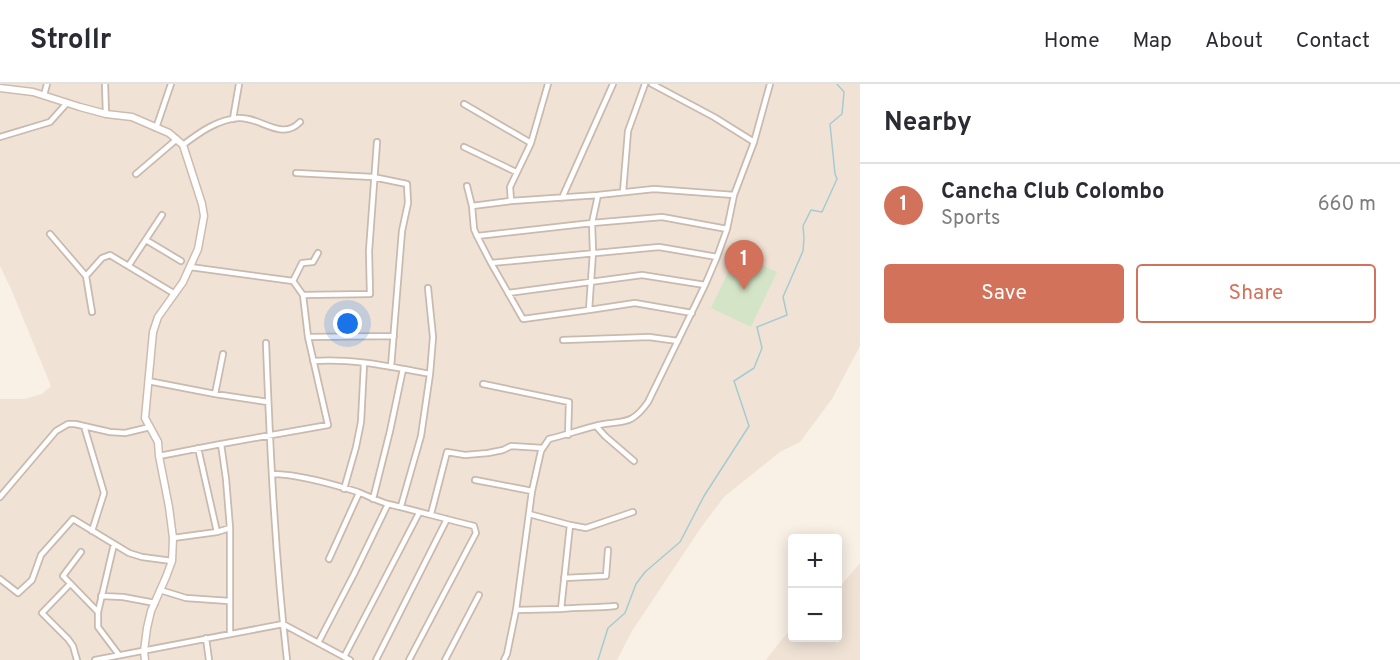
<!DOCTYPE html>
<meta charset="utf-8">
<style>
:root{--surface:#fff;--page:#f7f7f7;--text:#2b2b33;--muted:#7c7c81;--line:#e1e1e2;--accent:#d3725b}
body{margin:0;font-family:Overpass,sans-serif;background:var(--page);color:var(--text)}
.controls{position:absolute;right:18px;bottom:18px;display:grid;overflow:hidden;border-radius:6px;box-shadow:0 3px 15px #0003}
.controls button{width:54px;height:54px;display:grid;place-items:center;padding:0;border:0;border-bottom:2px solid var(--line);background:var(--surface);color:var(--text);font:30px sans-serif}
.you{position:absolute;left:348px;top:240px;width:21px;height:21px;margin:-15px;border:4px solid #fff;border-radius:50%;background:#1a73e8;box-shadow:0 0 0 9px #1a73e833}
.badge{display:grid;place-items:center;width:39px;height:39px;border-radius:50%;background:var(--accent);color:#fff;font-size:20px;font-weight:700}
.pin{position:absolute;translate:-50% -50px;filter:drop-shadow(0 2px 3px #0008)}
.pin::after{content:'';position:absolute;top:32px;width:21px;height:18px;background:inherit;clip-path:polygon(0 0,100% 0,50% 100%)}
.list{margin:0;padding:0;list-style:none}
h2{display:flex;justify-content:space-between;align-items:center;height:78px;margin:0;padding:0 24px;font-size:26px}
h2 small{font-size:20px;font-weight:400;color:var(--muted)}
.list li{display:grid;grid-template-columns:39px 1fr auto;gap:18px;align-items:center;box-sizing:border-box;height:84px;padding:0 24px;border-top:2px solid var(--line)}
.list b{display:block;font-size:22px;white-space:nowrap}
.list p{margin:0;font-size:20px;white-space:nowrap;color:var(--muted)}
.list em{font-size:20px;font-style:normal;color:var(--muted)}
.actions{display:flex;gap:12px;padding:18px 24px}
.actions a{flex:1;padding:14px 0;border:2px solid var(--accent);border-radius:6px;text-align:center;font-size:21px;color:var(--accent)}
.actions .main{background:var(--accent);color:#fff}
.map{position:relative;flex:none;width:860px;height:576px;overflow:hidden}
header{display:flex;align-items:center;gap:36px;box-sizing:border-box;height:84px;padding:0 30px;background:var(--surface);border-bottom:2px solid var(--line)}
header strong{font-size:28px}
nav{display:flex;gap:33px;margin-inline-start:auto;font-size:21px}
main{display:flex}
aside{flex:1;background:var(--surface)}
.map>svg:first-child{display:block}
.residential{fill:#f0e3d6}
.green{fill:#d4e5c7}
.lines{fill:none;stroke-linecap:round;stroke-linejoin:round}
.stream{stroke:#a5cbd1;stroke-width:1.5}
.street-casing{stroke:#c9b9ae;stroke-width:8}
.secondary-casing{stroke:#cebbaf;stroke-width:9}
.street{stroke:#fff;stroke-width:4.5}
.secondary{stroke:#fff;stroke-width:6}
</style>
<header>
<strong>Strollr</strong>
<nav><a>Home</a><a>Map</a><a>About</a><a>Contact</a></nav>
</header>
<main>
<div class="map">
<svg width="860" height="576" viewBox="0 0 860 576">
<rect width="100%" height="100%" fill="#f9f1e6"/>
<path class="residential" d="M0 0H860V262L832 315 800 358 780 368 724 413 700 445 632 547 617 576H0V315H24L42 310 51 302 11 205 0 182Z
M860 479V576H766L782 555 792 545V554H838V505Z"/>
<path class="green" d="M737 169 777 188 751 243 711 224Z"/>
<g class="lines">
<path class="stream" d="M598 576 608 544 625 529 636 500 645 488 680 458 704 412 749 342 734 297 754 284 762 264 757 243 787 231 783 213 803 167 804 154 803 142 811 126 822 128 837 95 835 90 830 40 842 30 844 8 837 0"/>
<g class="street-casing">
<path id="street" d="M105 0 106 30
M652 0 714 33 754 58
M44 11 47 0
M464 20 531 59
M233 35 239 0
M156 44 171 0
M0 53 50 38 67 19
M183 61C200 48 217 36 238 34 260 32 281 58 300 38
M464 63 516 88
M296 89 373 93 407 100 408 119 402 147 391 283
M136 90 177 55
M467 102 472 122 474 145 477 152 491 179 523 235 589 226
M623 108 628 47 645 0
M598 111 592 139 593 168 589 226 635 219 692 229
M562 114 613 0
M511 117 510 103 531 59 548 0
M472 122 511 117 598 111 654 105 734 111
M50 150 86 192 102 174 110 171 175 210
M477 152 592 139 662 133 727 145
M146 156 181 177
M491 179 659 163 717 173
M129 181 162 131
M86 192 92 228
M293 197 302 179 313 178 318 169
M508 209 642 191 705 201
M303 211 370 210 369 167 377 58
M308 253 394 252
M563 256 649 253 678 257
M266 259C270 365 275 471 287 576
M313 277C352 274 392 283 430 290
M148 297 215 310 268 318
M483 300 569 318 568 351
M215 310 223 270
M84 342 104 409 92 447
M596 342 605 352 634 377
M221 360 226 395 230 444V550
M198 364 217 448
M159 372 221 360 328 341 308 253 303 211 293 197 190 183
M272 390C298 390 332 400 358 408 368 412 378 417 388 420 417 427 445 435 474 442L476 449 409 576
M475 396 532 407
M344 405 356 363 361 338 364 280
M0 413 56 347 68 340H75L110 348 125 349 150 343
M373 415 390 347 403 285
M401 422 421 352 430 290 433 253 428 204
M431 430 447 368 465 371 488 369 503 366 511 362 543 364
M570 441 586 444 633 428
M173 454 217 448 230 444
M114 460 98 528V543L119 571
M81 468 63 492 98 528
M329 475 359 409
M564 494 606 492 608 466
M0 495 18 509 32 496 41 471 73 435 129 469 142 473 172 477
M70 500 42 529 68 555 73 562 77 576
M160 506 186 514 229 517
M101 512 123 513 155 519
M561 525C579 523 597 524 615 522
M516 526 561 525 570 441 529 430
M206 554 209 576
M318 559 354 490 388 420
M344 573 419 429
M95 576 283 540 350 576
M376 576 447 435
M445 576 479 511
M504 576 507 570 516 526 532 407 541 367 549 355C566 351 582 345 599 341 624 336 631 342 648 318L705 201 717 173 727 145 734 111 754 58 770 0"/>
</g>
<g class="secondary-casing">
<path id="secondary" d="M0 4 33 8 80 23 106 30 132 33 169 49 183 61 202 120 204 132 198 165 183 198 158 233 153 248 145 334 158 358 159 372 169 423 173 454 172 477 166 493 151 527 147 544 144 567 145 576"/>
</g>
<use href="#street" class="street"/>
<use href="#secondary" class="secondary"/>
</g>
</svg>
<div class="controls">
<button>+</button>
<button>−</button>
</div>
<div class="you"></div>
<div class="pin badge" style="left:744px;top:206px">1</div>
</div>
<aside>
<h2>Nearby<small></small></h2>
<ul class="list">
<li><span class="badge">1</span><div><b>Cancha Club Colombo</b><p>Sports</p></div><em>660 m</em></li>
</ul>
<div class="actions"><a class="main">Save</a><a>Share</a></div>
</aside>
</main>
